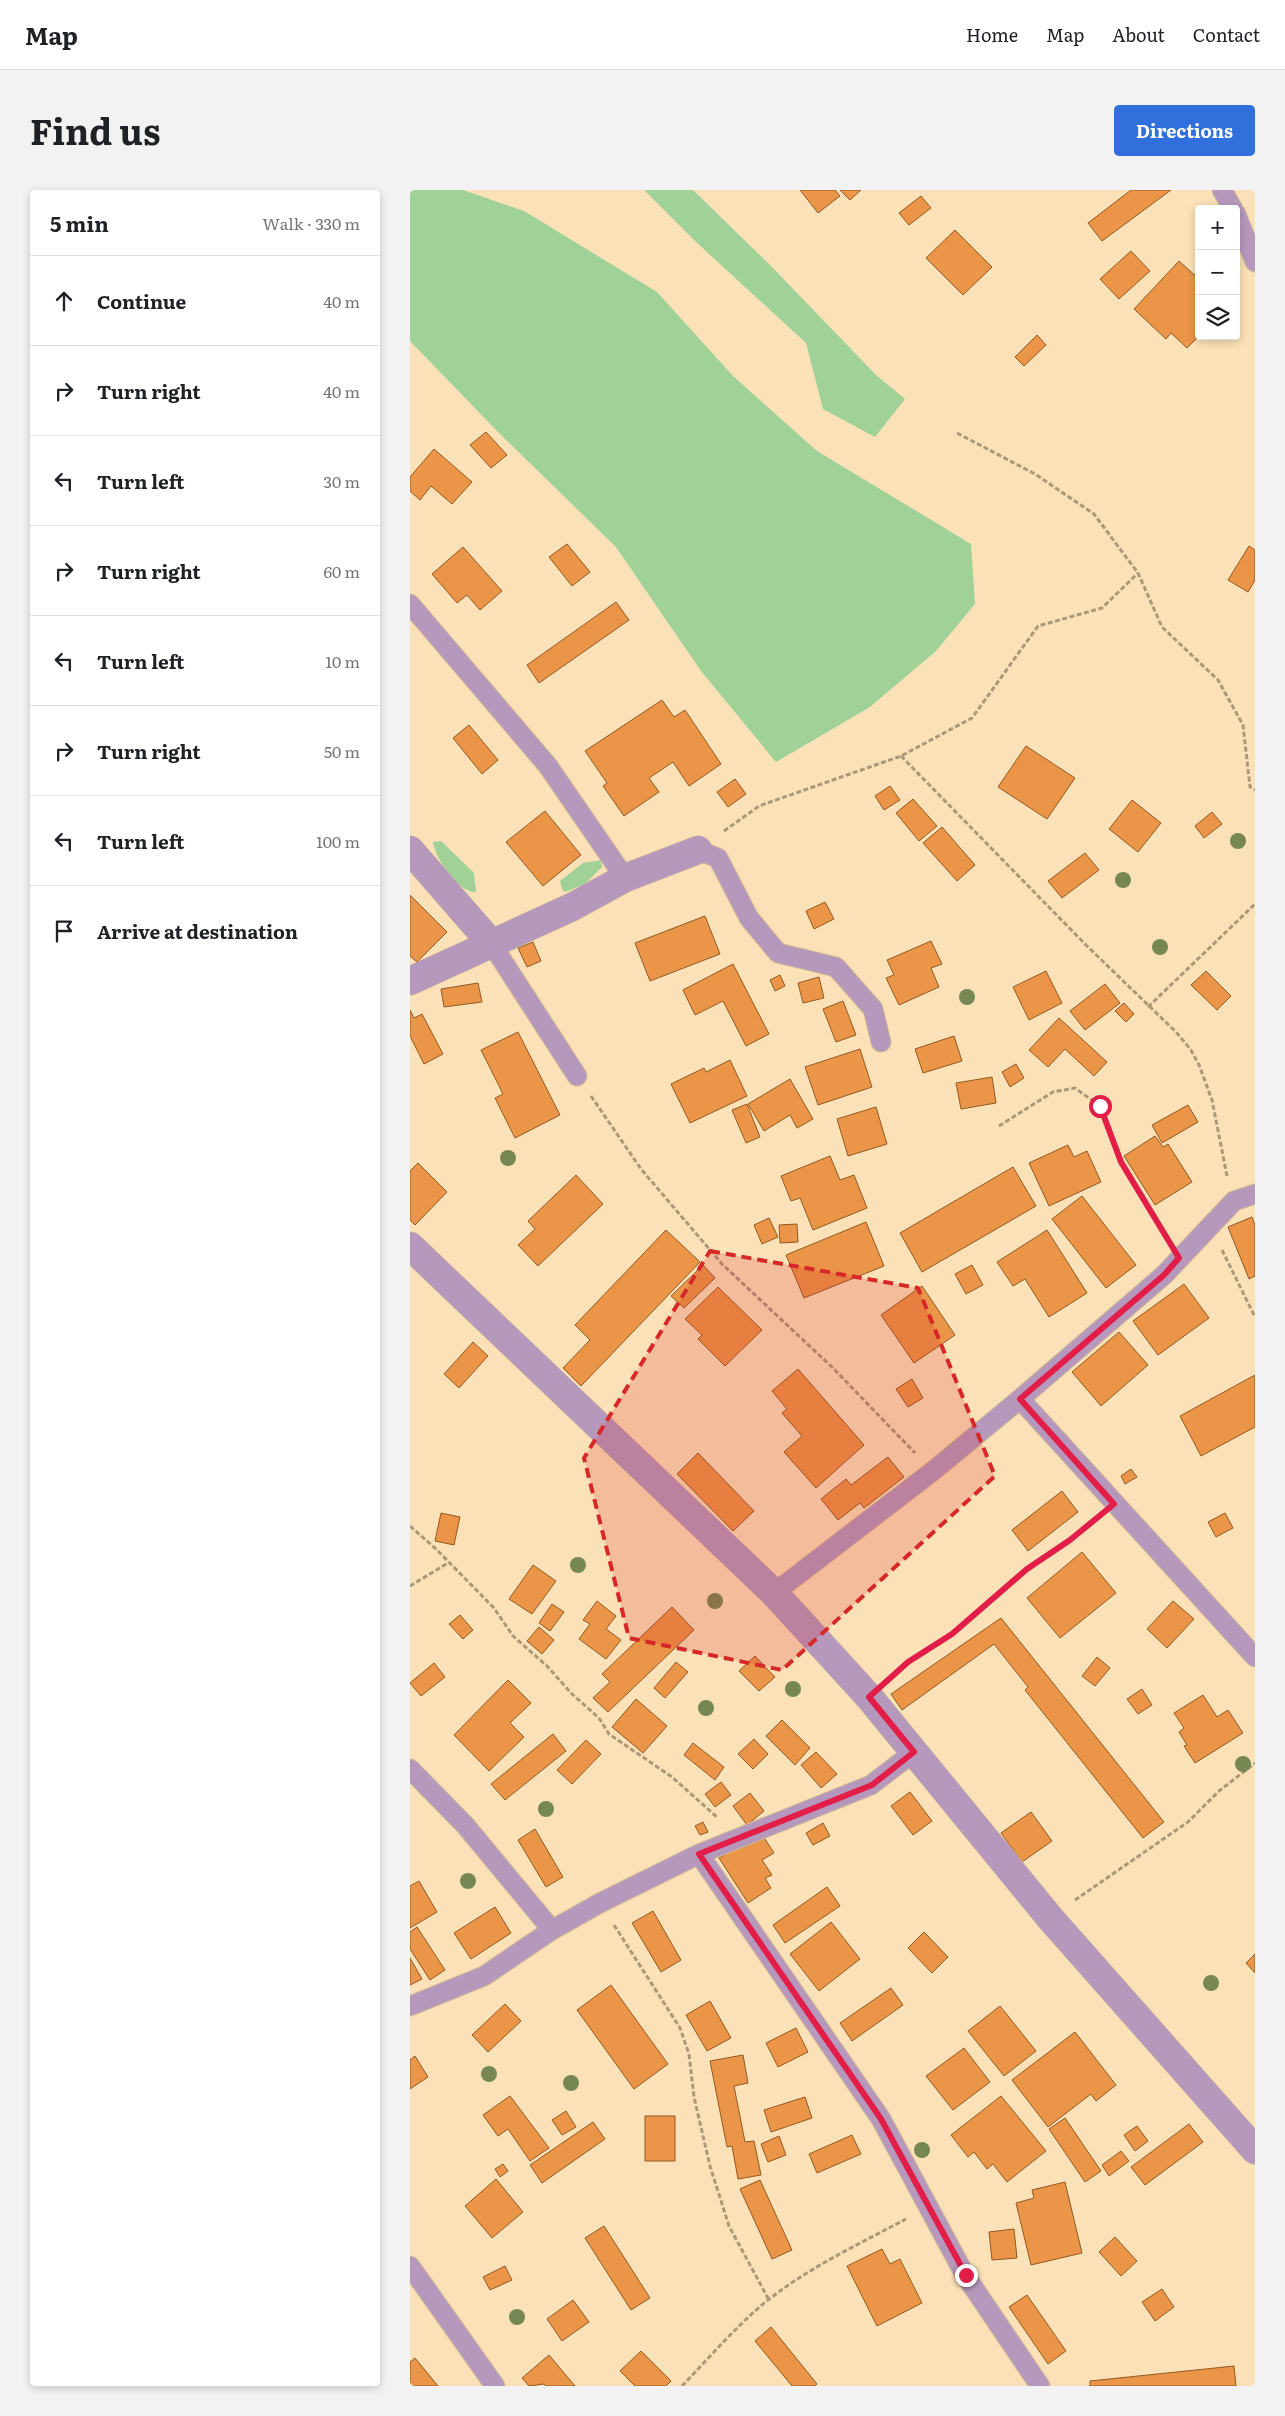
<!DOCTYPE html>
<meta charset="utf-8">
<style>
:root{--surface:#fff;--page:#f2f2f2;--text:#202124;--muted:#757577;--line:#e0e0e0;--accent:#316fdc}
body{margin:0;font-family:Literata,serif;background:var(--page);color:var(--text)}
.controls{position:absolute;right:15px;top:15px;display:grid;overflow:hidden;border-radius:5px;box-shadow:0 2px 8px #0003}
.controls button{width:45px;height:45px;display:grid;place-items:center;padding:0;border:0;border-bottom:1px solid var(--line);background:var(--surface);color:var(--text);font:25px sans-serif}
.stop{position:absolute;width:15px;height:15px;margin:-11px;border:4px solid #e11d48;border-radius:50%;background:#fff}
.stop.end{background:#e11d48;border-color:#fff;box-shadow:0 1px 5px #0008}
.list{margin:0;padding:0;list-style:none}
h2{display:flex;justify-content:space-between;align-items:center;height:65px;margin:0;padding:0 20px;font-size:21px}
h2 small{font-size:16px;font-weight:400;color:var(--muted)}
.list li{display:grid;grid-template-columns:32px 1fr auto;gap:15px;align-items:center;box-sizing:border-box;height:90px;padding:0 20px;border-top:1px solid var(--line)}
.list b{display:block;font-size:19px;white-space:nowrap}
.list em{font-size:16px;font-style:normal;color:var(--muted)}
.icon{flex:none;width:28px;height:28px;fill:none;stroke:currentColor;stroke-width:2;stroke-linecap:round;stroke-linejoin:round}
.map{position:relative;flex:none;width:845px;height:2196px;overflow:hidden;border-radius:5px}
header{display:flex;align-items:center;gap:30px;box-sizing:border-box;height:70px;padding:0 25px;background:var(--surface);border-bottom:1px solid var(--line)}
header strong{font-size:24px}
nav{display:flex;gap:28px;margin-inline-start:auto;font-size:18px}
.intro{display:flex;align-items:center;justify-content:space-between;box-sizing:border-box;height:120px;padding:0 30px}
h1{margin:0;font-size:35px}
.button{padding:12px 22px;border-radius:5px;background:var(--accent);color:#fff;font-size:18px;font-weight:700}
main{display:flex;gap:30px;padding:0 30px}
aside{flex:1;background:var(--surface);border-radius:5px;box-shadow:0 2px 8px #0003}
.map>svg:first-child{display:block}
.green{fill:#a0d197}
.building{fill:#ea9547;stroke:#935922}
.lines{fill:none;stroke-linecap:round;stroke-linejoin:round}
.service-casing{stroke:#d3bc96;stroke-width:21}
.minor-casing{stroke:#d3bc96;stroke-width:29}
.path{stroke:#ad9876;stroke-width:3;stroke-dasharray:5 2.5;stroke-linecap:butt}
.service{stroke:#b698bc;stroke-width:19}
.minor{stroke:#b698bc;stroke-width:28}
.tree{fill:#768753}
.route{stroke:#e11d48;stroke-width:6}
.marked{fill:#d62828;fill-opacity:0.2;stroke:#d62828;stroke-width:4;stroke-dasharray:10 6;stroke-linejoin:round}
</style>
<header>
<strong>Map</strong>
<nav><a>Home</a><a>Map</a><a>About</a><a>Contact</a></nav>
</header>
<div class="intro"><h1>Find us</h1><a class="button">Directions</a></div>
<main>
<aside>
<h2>5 min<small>Walk · 330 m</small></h2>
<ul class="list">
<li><svg class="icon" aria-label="ahead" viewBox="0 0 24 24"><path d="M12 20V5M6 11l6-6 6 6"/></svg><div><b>Continue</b></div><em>40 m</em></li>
<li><svg class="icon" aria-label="right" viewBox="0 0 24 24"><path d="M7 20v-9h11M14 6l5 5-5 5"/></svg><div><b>Turn right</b></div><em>40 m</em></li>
<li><svg class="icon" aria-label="left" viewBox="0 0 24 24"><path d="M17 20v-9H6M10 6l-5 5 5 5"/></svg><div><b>Turn left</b></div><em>30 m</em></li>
<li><svg class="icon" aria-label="right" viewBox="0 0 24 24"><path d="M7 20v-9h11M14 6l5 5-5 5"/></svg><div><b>Turn right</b></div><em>60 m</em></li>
<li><svg class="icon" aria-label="left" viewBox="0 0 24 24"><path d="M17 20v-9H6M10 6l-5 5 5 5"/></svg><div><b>Turn left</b></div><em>10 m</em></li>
<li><svg class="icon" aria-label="right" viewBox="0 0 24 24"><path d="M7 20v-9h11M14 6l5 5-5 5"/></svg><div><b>Turn right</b></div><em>50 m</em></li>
<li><svg class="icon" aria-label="left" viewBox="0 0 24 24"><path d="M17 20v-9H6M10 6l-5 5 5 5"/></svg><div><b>Turn left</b></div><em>100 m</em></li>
<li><svg class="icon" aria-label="arrive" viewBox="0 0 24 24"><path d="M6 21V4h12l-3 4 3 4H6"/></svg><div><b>Arrive at destination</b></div></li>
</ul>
</aside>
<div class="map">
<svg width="845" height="2196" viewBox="0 0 845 2196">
<rect width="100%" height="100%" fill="#fae1b7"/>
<path class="green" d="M0 0H53L114 21 247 102 323 186 407 261 561 354 565 414 526 461 460 517 366 572 291 481 206 357 88 242 0 151Z
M234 0H283L361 76 466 185 495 209 465 247 413 219 396 153 285 51Z
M31 651 64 683 66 702C48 703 25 668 23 652Z
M191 670 192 677 175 694 155 702 152 699 150 691 173 673Z"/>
<path class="building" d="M390 0H425L430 6 408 23Z
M430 0H451L440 10Z
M721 0H761L692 51 678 33Z
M511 6 521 18 499 35 489 23Z
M545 40 582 77 553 105 516 68Z
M721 61 740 81 709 109 690 89Z
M769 71 789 89V146L777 158 761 143 756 149 724 119Z
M627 145 636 155 614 176 605 167Z
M76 242 97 265 81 278 60 255Z
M24 259 62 292 42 314 21 296 10 310 0 301V287Z
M157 354 180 382 162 396 139 367Z
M839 356 845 360V390L838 402 818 390Z
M53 357 92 401 70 420 57 405 47 413 22 384Z
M206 412 219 430 129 493 117 475Z
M252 510 264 527 275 520 311 574 279 596 263 572 239 588 249 602 214 626 193 596 197 593 175 561Z
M59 535 88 570 72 584 43 548Z
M616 556 665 588 637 629 588 597Z
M325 589 336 604 318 617 307 602Z
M480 596 490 610 474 620 465 606Z
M503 609 527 636 509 651 486 623Z
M722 610 751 633 728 662 699 639Z
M135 621 171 665 133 696 96 652Z
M802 622 812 634 794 648 785 636Z
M532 637 565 675 547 691 513 653Z
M675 663 689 680 652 708 638 691Z
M0 705 37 742 7 772 0 766Z
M415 712 424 729 404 739 396 721Z
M295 726 310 764 240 791 225 753Z
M521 751 532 774 521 778 529 797 489 815 476 788 484 785 477 770Z
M123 752 131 771 117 777 108 758Z
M323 774 359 844 336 856 313 811 285 825 273 800Z
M636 781 652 813 619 830 603 797Z
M796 781 821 806 807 820 781 795Z
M370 785 375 796 365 801 360 790Z
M409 787 414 808 393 813 388 793Z
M68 793 72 812 34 817 31 799Z
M695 794 710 813 675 840 660 821Z
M433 811 446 845 426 852 413 819Z
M714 813 724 824 716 832 705 821Z
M0 820 4 828 12 824 33 864 14 874 0 846Z
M649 828 697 872 684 886 655 859 638 877 619 860Z
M108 842 150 925 105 948 85 908 93 904 71 860Z
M544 846 552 871 513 883 505 859Z
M450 859 462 897 408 915 395 877Z
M320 870 337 906 280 933 261 894 294 878 296 882Z
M606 874 614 888 600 897 592 882Z
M582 887 586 913 551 919 546 893Z
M380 889 403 929 387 938 380 925 354 941 338 914Z
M337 914 350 947 336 953 322 920Z
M778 915 788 932 752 953 742 935Z
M466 917 477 954 438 966 427 929Z
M745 946 753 957 758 954 782 992 745 1015 714 966Z
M658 955 664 967 677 961 691 992 639 1016 619 973Z
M420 966 430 990 444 985 457 1018 403 1040 390 1008 381 1011 371 986Z
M8 973 37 1002 5 1035 0 1030V981Z
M603 977 626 1016 512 1082 490 1043Z
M166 985 193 1014 128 1076 108 1055 125 1039 118 1031Z
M672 1006 726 1075 696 1098 642 1029Z
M842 1027 845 1035V1086L839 1089 818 1037Z
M359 1028 368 1047 352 1054 344 1035Z
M456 1032 474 1076 394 1108 376 1065Z
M387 1034 388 1052 370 1053 369 1035Z
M256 1040 290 1072 171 1196 153 1178 180 1150 165 1135Z
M637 1040 677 1103 639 1127 615 1089 603 1096 587 1072Z
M293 1075 305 1088 274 1118 261 1106Z
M562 1075 573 1095 556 1104 545 1084Z
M774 1094 799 1128 748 1165 723 1131Z
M512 1096 545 1145 504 1173 471 1125Z
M308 1097 352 1140 315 1176 288 1149 292 1145 275 1129Z
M709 1142 738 1175 691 1216 662 1182Z
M63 1152 78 1166 49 1198 34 1184Z
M388 1179 454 1255 406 1298 374 1262 392 1246 372 1223 377 1219 362 1201Z
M845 1185V1237L791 1266 770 1226Z
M502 1189 513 1208 498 1217 486 1199Z
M288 1263 344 1321 323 1341 267 1284Z
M478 1267 494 1287 454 1318 450 1313 428 1330 411 1309 436 1289 441 1295Z
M721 1279 727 1287 715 1294 711 1286Z
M652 1301 668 1322 618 1361 602 1340Z
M31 1323 50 1327 44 1355 25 1351Z
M815 1323 823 1338 806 1347 798 1332Z
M672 1362 706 1403 650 1448 617 1408Z
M123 1375 146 1391 122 1424 99 1409Z
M187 1411 206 1426 196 1439 211 1450 196 1469 169 1449 180 1434 173 1430Z
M763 1411 784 1429 757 1458 737 1439Z
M142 1414 154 1422 140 1441 129 1433Z
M262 1417 284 1440 198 1522 183 1508 200 1492 192 1484Z
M50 1425 63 1440 53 1449 39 1434Z
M591 1428 754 1632 733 1648 615 1500 618 1497 584 1454 492 1520 481 1504Z
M129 1437 144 1450 132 1464 117 1451Z
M345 1466 365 1487 349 1501 329 1481Z
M687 1467 700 1478 685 1496 672 1486Z
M266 1472 278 1482 255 1508 244 1498Z
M24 1473 35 1487 11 1506 0 1493Z
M98 1490 121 1513 100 1533 114 1547 79 1581 44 1545Z
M732 1499 742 1515 728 1524 717 1509Z
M793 1505 807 1527 818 1520 833 1543 785 1573 774 1556 777 1555 769 1542 774 1538 764 1523Z
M226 1509 257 1536 233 1563 202 1537Z
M372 1530 400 1558 385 1575 356 1546Z
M143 1544 156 1561 95 1610 81 1594Z
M344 1549 358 1564 343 1579 328 1564Z
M176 1550 191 1564 162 1594 147 1580Z
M283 1553 314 1577 305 1590 274 1565Z
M406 1562 427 1584 411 1598 391 1575Z
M311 1592 321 1605 305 1617 295 1604Z
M500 1602 522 1631 503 1645 481 1616Z
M340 1603 354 1621 337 1635 323 1616Z
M621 1622 642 1651 612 1672 591 1643Z
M293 1632 298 1642 290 1645 285 1636Z
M413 1633 420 1646 403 1655 396 1643Z
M125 1639 153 1687 136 1697 108 1650Z
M353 1646 364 1663 352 1670 362 1685 355 1688 361 1698 338 1713 309 1668 332 1654 335 1657Z
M9 1691 27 1722 0 1738V1696Z
M417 1697 430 1716 375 1753 363 1735Z
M85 1717 101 1743 61 1769 44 1743Z
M243 1721 271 1770 251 1782 222 1733Z
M421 1732 450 1769 409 1801 380 1764Z
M7 1737 35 1780 20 1790 0 1759V1742Z
M514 1742 538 1767 522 1783 498 1758Z
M845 1764V1783L836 1773Z
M0 1768 12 1789 0 1795Z
M201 1795 258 1874 224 1899 167 1820Z
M481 1798 493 1815 442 1851 430 1833Z
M300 1811 321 1848 297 1861 276 1825Z
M95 1814 111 1831 78 1862 62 1845Z
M590 1816 626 1861 594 1886 558 1841Z
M386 1838 398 1862 368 1877 356 1853Z
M665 1842 706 1895 686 1911 681 1904 638 1937 602 1890Z
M554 1858 580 1892 543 1920 516 1886Z
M333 1865 338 1893 324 1896 335 1952 344 1951 351 1985 328 1989 322 1956 317 1957 300 1871Z
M5 1866 18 1887 0 1899V1870Z
M100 1906 139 1958 120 1971 98 1939 88 1946 73 1925Z
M591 1906 636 1961 597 1992 583 1974 577 1979 564 1962 558 1967 541 1945Z
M395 1907 402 1928 361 1942 354 1920Z
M156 1921 166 1937 152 1945 142 1930Z
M235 1926H265V1971H235Z
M655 1928 691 1981 675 1992 639 1939Z
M183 1932 195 1949 132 1993 120 1975Z
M779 1934 793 1952 735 1995 721 1977Z
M727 1936 738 1951 725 1961 714 1945Z
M442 1945 451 1964 407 1983 399 1964Z
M369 1946 376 1965 358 1972 351 1954Z
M711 1961 719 1971 699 1986 692 1975Z
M93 1974 98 1981 90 1987 85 1979Z
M86 1989 113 2022 82 2048 55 2016Z
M350 1990 382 2060 362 2069 330 1999Z
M655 1992 672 2063 621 2075 606 2013 624 2008 622 2000Z
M194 2036 240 2108 221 2120 175 2048Z
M604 2039 607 2068 582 2070 579 2042Z
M705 2047 727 2071 711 2086 689 2062Z
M472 2059 480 2074 490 2069 512 2113 467 2136 437 2076Z
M95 2076 102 2090 80 2100 73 2087Z
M752 2099 764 2117 745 2131 732 2112Z
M617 2105 656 2161 638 2174 599 2117Z
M163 2110 179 2132 152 2151 137 2129Z
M361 2137 407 2194 405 2196H382L345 2151Z
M231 2161 261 2191 256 2196H225L210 2181Z
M139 2165 165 2196H136L134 2194 119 2196 112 2188Z
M5 2168 28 2196H0V2172Z
M824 2176 826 2196H680V2191Z"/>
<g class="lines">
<g class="service-casing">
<path id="service" d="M812 0 823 19
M826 24 845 72
M0 414 138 576 215 688
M288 660 308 668 339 728 368 763 426 777 463 819 471 852
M81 753 167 886
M610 1209 845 1467
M364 1403 523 1281 610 1209 754 1085 824 1011 845 1004
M0 1579 55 1635 142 1740
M289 1664 471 1929 555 2085 630 2196
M0 1816 74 1786 142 1740 190 1713 289 1664 461 1595 504 1562
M0 2076 85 2196"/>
</g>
<g class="minor-casing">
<path id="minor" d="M0 660 81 753
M0 791 162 717 215 688 288 660
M0 1056 364 1403 459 1507 640 1728 845 1960"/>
</g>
<path class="path" d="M547 243 625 284 684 324 728 383 752 437 808 490 833 535 840 597 845 600
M491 566 676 755 766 842 781 860 789 875 802 910 817 986
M314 641 349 616 491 566 562 528 628 436 692 418 728 383
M738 817 845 714
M181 906 231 979 312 1074 423 1178 505 1263
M589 936 643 902 665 898 690 916 711 972 755 1047
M812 1060 845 1127
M0 1336 26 1359 84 1418 103 1446 137 1476 162 1504 189 1528 199 1544 262 1587 308 1628
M0 1396 38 1373
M482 1486 498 1472 542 1444 617 1379 659 1350 684 1329
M665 1710 778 1632 809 1601 845 1573
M204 1735 270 1838 279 1864 284 1907 300 1976 319 2036 359 2110
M272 2196C300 2167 327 2135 358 2110 400 2077 449 2054 496 2029"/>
<use href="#service" class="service"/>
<use href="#minor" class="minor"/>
</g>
<g class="tree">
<circle cx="828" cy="651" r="8"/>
<circle cx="713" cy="690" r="8"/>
<circle cx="750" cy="757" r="8"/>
<circle cx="557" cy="807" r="8"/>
<circle cx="98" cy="968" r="8"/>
<circle cx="168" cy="1375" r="8"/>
<circle cx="305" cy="1411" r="8"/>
<circle cx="383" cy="1499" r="8"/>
<circle cx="296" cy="1518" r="8"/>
<circle cx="833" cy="1574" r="8"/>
<circle cx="136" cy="1619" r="8"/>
<circle cx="58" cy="1691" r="8"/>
<circle cx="801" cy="1793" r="8"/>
<circle cx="79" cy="1884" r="8"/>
<circle cx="161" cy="1893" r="8"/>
<circle cx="512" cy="1960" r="8"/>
<circle cx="107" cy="2127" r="8"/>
</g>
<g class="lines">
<path class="route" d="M556 2085 471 1929 289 1664 462 1595 504 1562 459 1507 498 1472 542 1444 617 1379 660 1350 704 1314 610 1209 754 1085 769 1068 711 972 690 916"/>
</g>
<path class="marked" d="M300 1061 508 1098 585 1286 372 1480 219 1448 174 1268Z"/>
</svg>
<div class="controls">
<button>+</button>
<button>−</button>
<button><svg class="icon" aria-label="layers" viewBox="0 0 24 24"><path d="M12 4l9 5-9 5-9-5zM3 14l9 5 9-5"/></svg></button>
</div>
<div class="stop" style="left:690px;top:916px"></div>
<div class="stop end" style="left:556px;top:2085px"></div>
</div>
</main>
